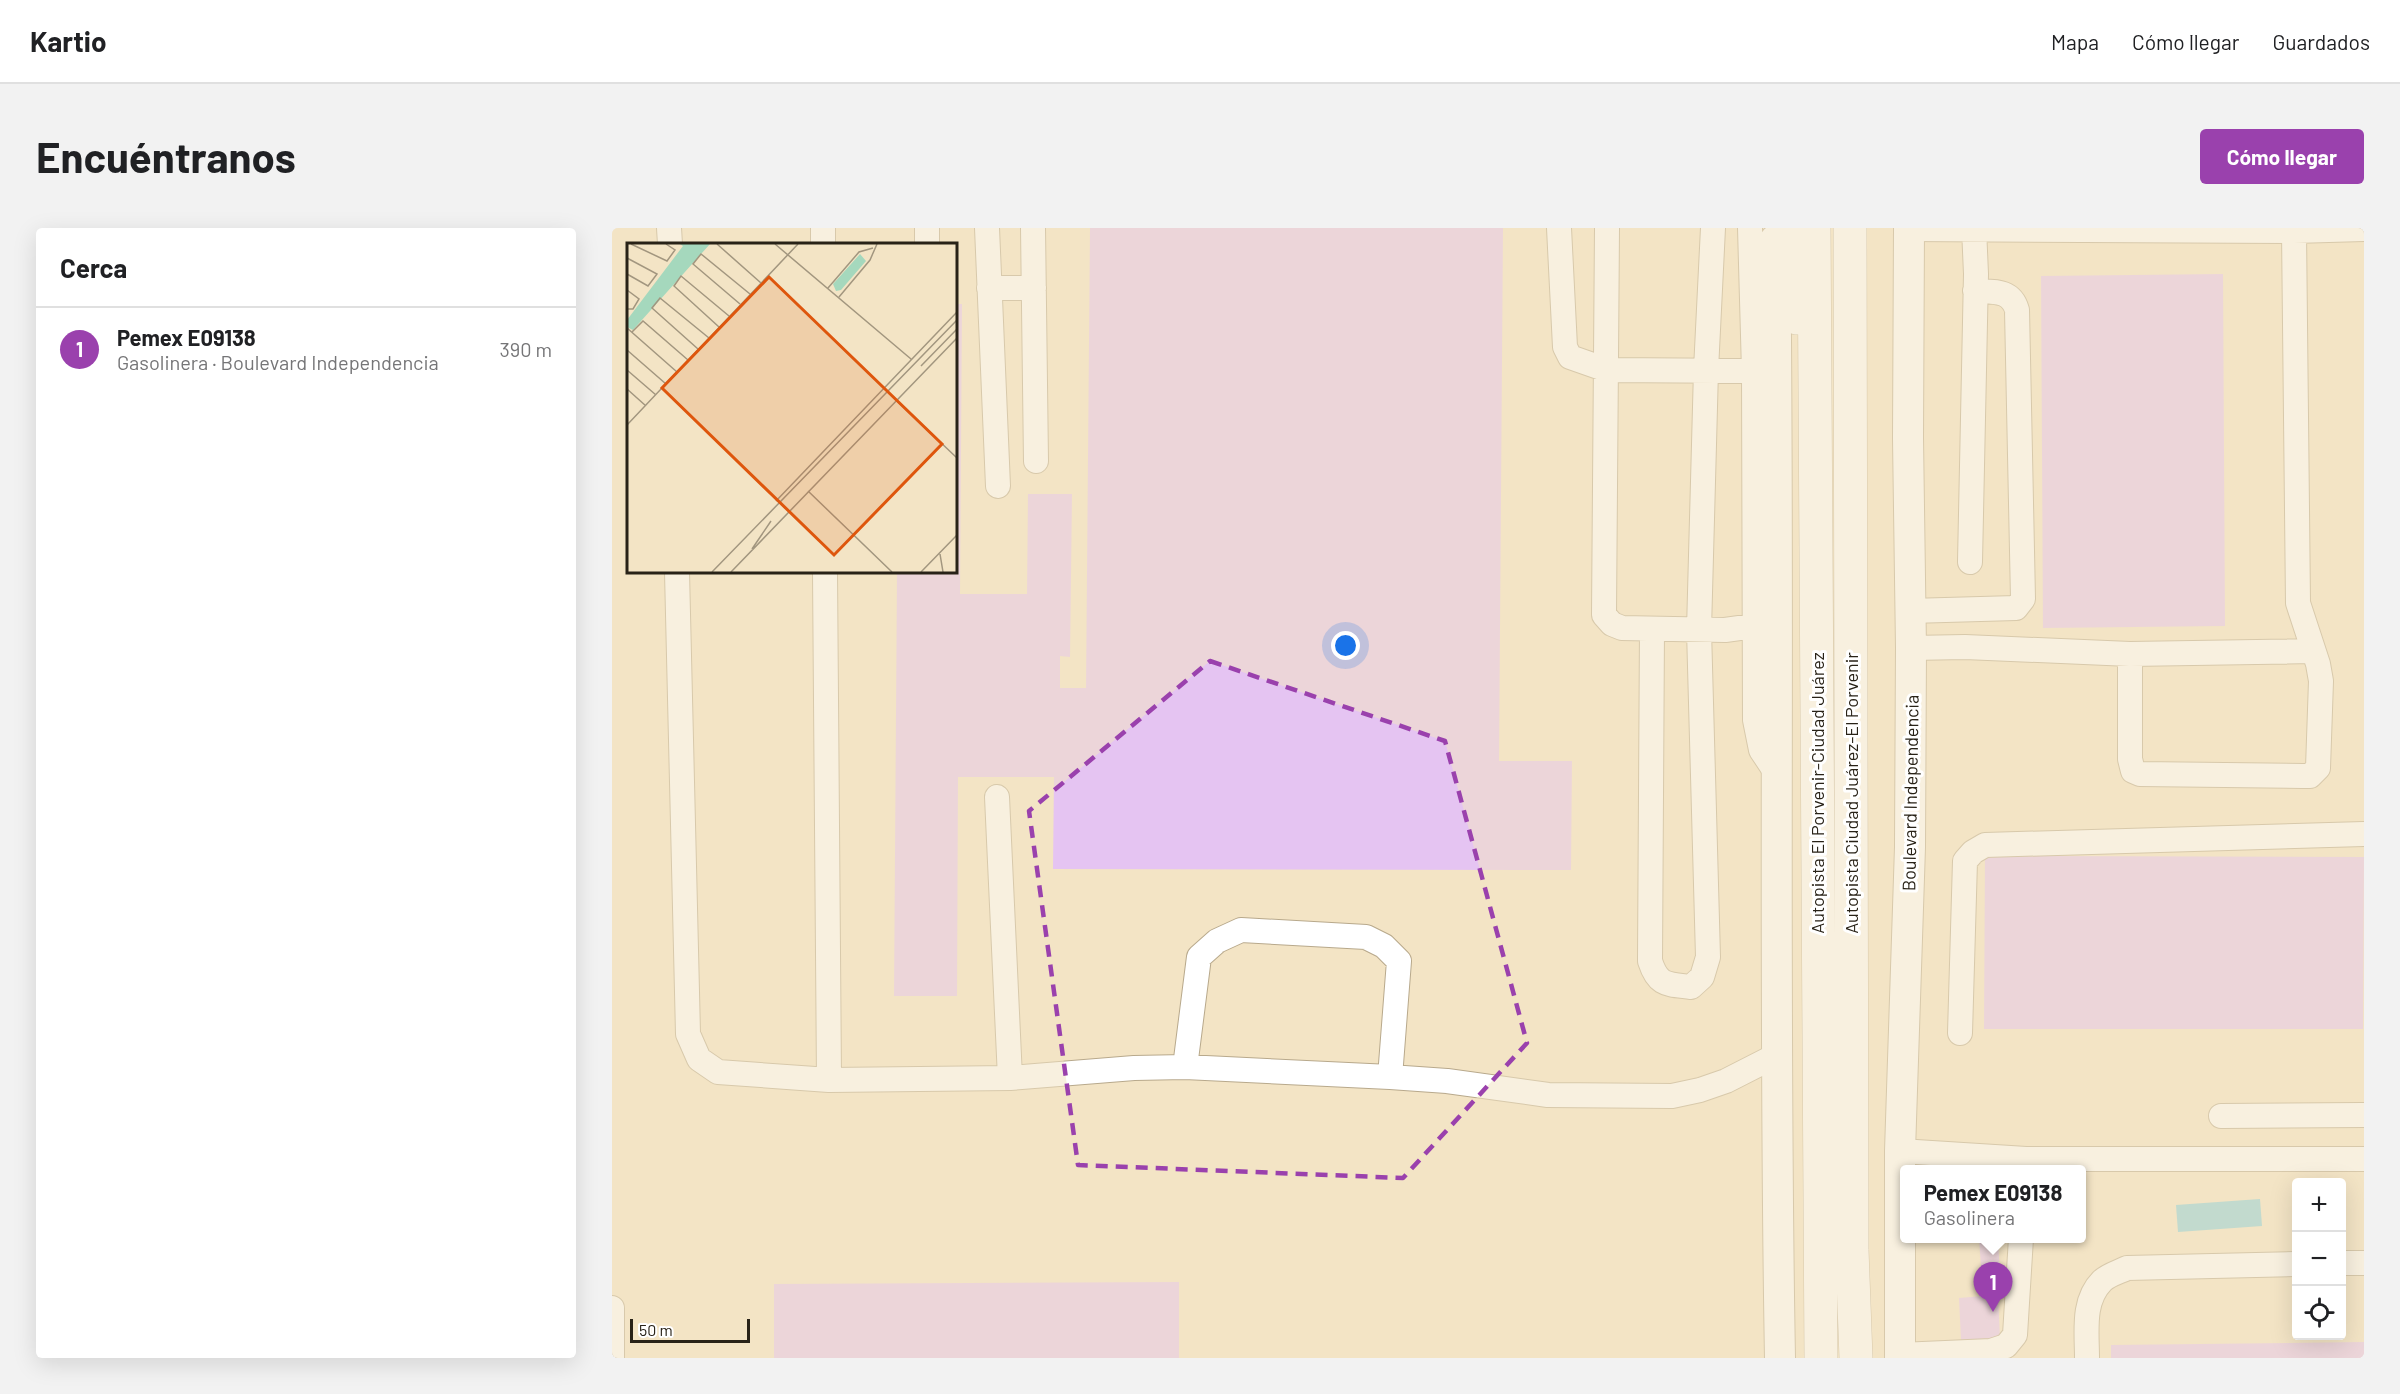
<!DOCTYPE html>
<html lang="es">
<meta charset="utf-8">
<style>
:root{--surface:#fff;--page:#f2f2f2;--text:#202124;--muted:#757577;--line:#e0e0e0;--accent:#9a41ad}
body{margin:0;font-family:Barlow,sans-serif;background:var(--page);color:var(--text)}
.controls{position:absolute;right:18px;bottom:18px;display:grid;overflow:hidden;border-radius:6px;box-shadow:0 6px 24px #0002}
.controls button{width:54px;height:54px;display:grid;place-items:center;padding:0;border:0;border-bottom:2px solid var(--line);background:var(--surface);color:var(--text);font:30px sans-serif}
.scale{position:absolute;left:18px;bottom:15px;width:120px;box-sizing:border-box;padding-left:6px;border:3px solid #282217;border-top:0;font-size:16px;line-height:21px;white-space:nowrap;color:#282217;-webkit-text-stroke:4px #fff;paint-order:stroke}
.you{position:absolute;left:734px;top:418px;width:21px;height:21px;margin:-15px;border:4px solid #fff;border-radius:50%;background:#1a73e8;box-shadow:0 0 0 9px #1a73e833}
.badge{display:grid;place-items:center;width:39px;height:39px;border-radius:50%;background:var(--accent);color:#fff;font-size:20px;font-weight:700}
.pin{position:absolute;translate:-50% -50px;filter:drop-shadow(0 2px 3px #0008)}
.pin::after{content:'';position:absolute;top:32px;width:21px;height:18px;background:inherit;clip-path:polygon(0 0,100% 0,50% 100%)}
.popup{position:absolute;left:1288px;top:937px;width:186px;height:78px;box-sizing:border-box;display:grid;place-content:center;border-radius:6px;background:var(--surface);filter:drop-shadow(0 2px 4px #0005);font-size:20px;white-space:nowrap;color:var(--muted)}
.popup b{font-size:22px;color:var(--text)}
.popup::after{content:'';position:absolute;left:50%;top:100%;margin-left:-12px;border:12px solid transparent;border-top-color:var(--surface)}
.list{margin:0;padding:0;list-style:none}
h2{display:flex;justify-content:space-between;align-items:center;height:78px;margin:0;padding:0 24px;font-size:26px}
h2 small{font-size:20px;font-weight:400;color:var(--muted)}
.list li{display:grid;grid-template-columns:39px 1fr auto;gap:18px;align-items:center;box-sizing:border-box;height:84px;padding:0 24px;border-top:2px solid var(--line)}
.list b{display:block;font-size:22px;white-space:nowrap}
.list p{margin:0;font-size:20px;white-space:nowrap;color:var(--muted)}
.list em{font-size:20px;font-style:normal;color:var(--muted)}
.icon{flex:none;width:33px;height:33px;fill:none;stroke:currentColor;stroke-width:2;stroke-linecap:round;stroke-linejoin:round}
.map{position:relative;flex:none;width:1752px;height:1130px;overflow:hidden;border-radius:6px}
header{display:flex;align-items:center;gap:36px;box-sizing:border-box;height:84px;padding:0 30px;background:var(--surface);border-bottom:2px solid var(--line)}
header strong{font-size:28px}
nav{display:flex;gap:33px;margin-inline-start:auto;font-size:21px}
.intro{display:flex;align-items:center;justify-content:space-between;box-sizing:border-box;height:144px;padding:0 36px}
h1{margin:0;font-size:42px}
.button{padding:15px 27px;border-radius:6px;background:var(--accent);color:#fff;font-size:21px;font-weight:700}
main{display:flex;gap:36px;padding:0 36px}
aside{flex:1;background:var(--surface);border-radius:6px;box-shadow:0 6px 24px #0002}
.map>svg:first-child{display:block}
.water{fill:#87cfd9}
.building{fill:#e5c4f2}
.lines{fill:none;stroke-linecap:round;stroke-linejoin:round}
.minor-casing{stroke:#b8a98c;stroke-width:26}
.major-casing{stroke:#b8a98c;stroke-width:32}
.highway-casing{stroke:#b8a98c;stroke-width:34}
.minor{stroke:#fff;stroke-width:24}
.major{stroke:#fff;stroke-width:30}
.highway{stroke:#fff;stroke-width:33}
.marked{fill:none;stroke:#9a41ad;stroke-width:4.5;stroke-dasharray:12 8;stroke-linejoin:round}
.labels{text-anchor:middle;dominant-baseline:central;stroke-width:6;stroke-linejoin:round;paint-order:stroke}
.street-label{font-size:18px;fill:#282217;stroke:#fff}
.inset-road{fill:none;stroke:#a2967f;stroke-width:1.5}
.view{fill:#de560d;fill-opacity:0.15;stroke:#de560d;stroke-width:3}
.inset-edge{fill:none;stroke:#282217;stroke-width:3}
</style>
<header>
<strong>Kartio</strong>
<nav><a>Mapa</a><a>Cómo llegar</a><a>Guardados</a></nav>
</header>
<div class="intro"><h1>Encuéntranos</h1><a class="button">Cómo llegar</a></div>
<main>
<aside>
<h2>Cerca<small></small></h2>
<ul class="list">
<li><span class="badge">1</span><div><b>Pemex E09138</b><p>Gasolinera · Boulevard Independencia</p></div><em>390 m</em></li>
</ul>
</aside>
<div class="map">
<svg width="1752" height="1130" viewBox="0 0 1752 1130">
<rect width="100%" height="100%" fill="#f3e4c5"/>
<path class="water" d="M1648 971 1650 998 1566 1004 1564 977Z"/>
<path class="building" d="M478 0H891L887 533H960L959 642 441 641 442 549H346L345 768H282L285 344H344V76H350L348 366H415L416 266H460L458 429 448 428V460H474Z
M1611 46 1613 398 1431 400 1429 48Z
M1373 628 1752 629 1751 801H1372Z
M1367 1010H1386L1389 1067H1386L1388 1110 1349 1112 1347 1070 1371 1068Z
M567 1054V1130H162V1056Z
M1752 1114V1130H1499V1117Z"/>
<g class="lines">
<g class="minor-casing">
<path id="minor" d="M57 0 58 16
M211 0V16
M375 0 386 258
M421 0 424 233
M947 0 953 119 958 129 995 142 1142 143
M995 0 992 387 1000 396 1010 400 1113 402 1142 398
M1138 0 1142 143 1143 492 1149 522 1163 543
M1297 1 1682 3 1752 1
M315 16V0
M377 60H422
M1358 334 1364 46 1362 0
M65 344 76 806 87 831 106 844 217 852 398 850 522 840 573 839 778 849 835 853 936 867 1060 868 1088 862 1114 853 1165 827
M213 344 217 852
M1298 383 1404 380 1411 371 1405 82C1399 61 1381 64 1363 63
M1040 401 1038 733C1046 758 1055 756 1079 759L1090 749 1096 729 1087 402 1094 142 1101 0
M1299 420 1353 419 1518 426 1701 423
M1518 426V531L1521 543 1528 546 1691 548H1698L1706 540 1709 453 1706 436 1686 375 1682 3
M385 569 398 850
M1348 805 1353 633 1361 624 1373 617 1752 606
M573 839 587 729 605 713 629 702 754 709 772 718 787 733 778 849
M1609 888 1752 887
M1288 923 1414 931H1752
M1730 1035H1752
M0 1080V1130
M1288 1127 1379 1123 1394 1118 1403 1107 1409 1010
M1475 1130C1475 1104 1470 1073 1490 1053 1496 1047 1507 1044 1515 1040L1684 1036"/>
</g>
<g class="major-casing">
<path id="major" d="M1163 12C1168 385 1161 757 1168 1130
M1288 1130V923L1298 619 1299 420 1296 210 1297 0"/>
</g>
<g class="highway-casing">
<path id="highway" d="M1173 0 1185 90
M1202 0 1209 1130
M1238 0 1240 1022 1244 1130"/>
</g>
<use href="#minor" class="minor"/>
<use href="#major" class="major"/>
<use href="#highway" class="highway"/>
</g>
<path d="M0 0H1752V1130H0ZM598 433 833 513 915 815 791 950 466 937 417 583Z" fill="#f3e4c5" fill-opacity=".55" fill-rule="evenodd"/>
<path class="marked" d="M598 433 833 513 915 815 791 950 466 937 417 583Z"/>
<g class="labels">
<g class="street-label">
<text transform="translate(1205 565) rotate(-90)">Autopista El Porvenir-Ciudad Juárez</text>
<text transform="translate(1239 565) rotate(-90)">Autopista Ciudad Juárez-El Porvenir</text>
<text transform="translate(1298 565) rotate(-89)">Boulevard Independencia</text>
</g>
</g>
<g transform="translate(15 15)">
<rect width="330" height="330" fill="#f3e4c5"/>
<path d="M53 1H83L6 87 0 84V77L56 3ZM233 11 239 18 214 47 209 48 206 41Z" fill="#a5d8bd"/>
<path class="inset-road" d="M4 1 40 18 48 7 39 1M90 1 134 40M148 1 284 116M0 15 30 31 21 43 0 31M201 45 232 9 246 5M0 47 12 56 6 66H0M212 54 243 17 250 1M113 61 66 21 74 11 123 51M92 84 47 43 54 33 102 73M0 85 50 129M5 89 16 78 61 117M71 106 25 65 33 55 82 95M0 107 39 141M294 123 330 86M0 127 29 152M0 146 19 163M270 158 330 215M0 182 171 1M181 248 265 329M149 258 330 69M125 306 144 278M313 311 316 329M85 329 330 77M104 329 330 95M294 329 330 292"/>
<path class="view" d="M142 34 315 201 207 312 35 145Z"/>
<rect width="330" height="330" class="inset-edge"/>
</g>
</svg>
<div class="controls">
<button>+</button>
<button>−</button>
<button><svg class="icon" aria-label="locate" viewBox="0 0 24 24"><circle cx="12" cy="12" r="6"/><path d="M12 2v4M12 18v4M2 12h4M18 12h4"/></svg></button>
</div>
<div class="scale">50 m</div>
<div class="you"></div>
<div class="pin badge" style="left:1381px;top:1084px">1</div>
<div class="popup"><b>Pemex E09138</b>Gasolinera</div>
</div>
</main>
